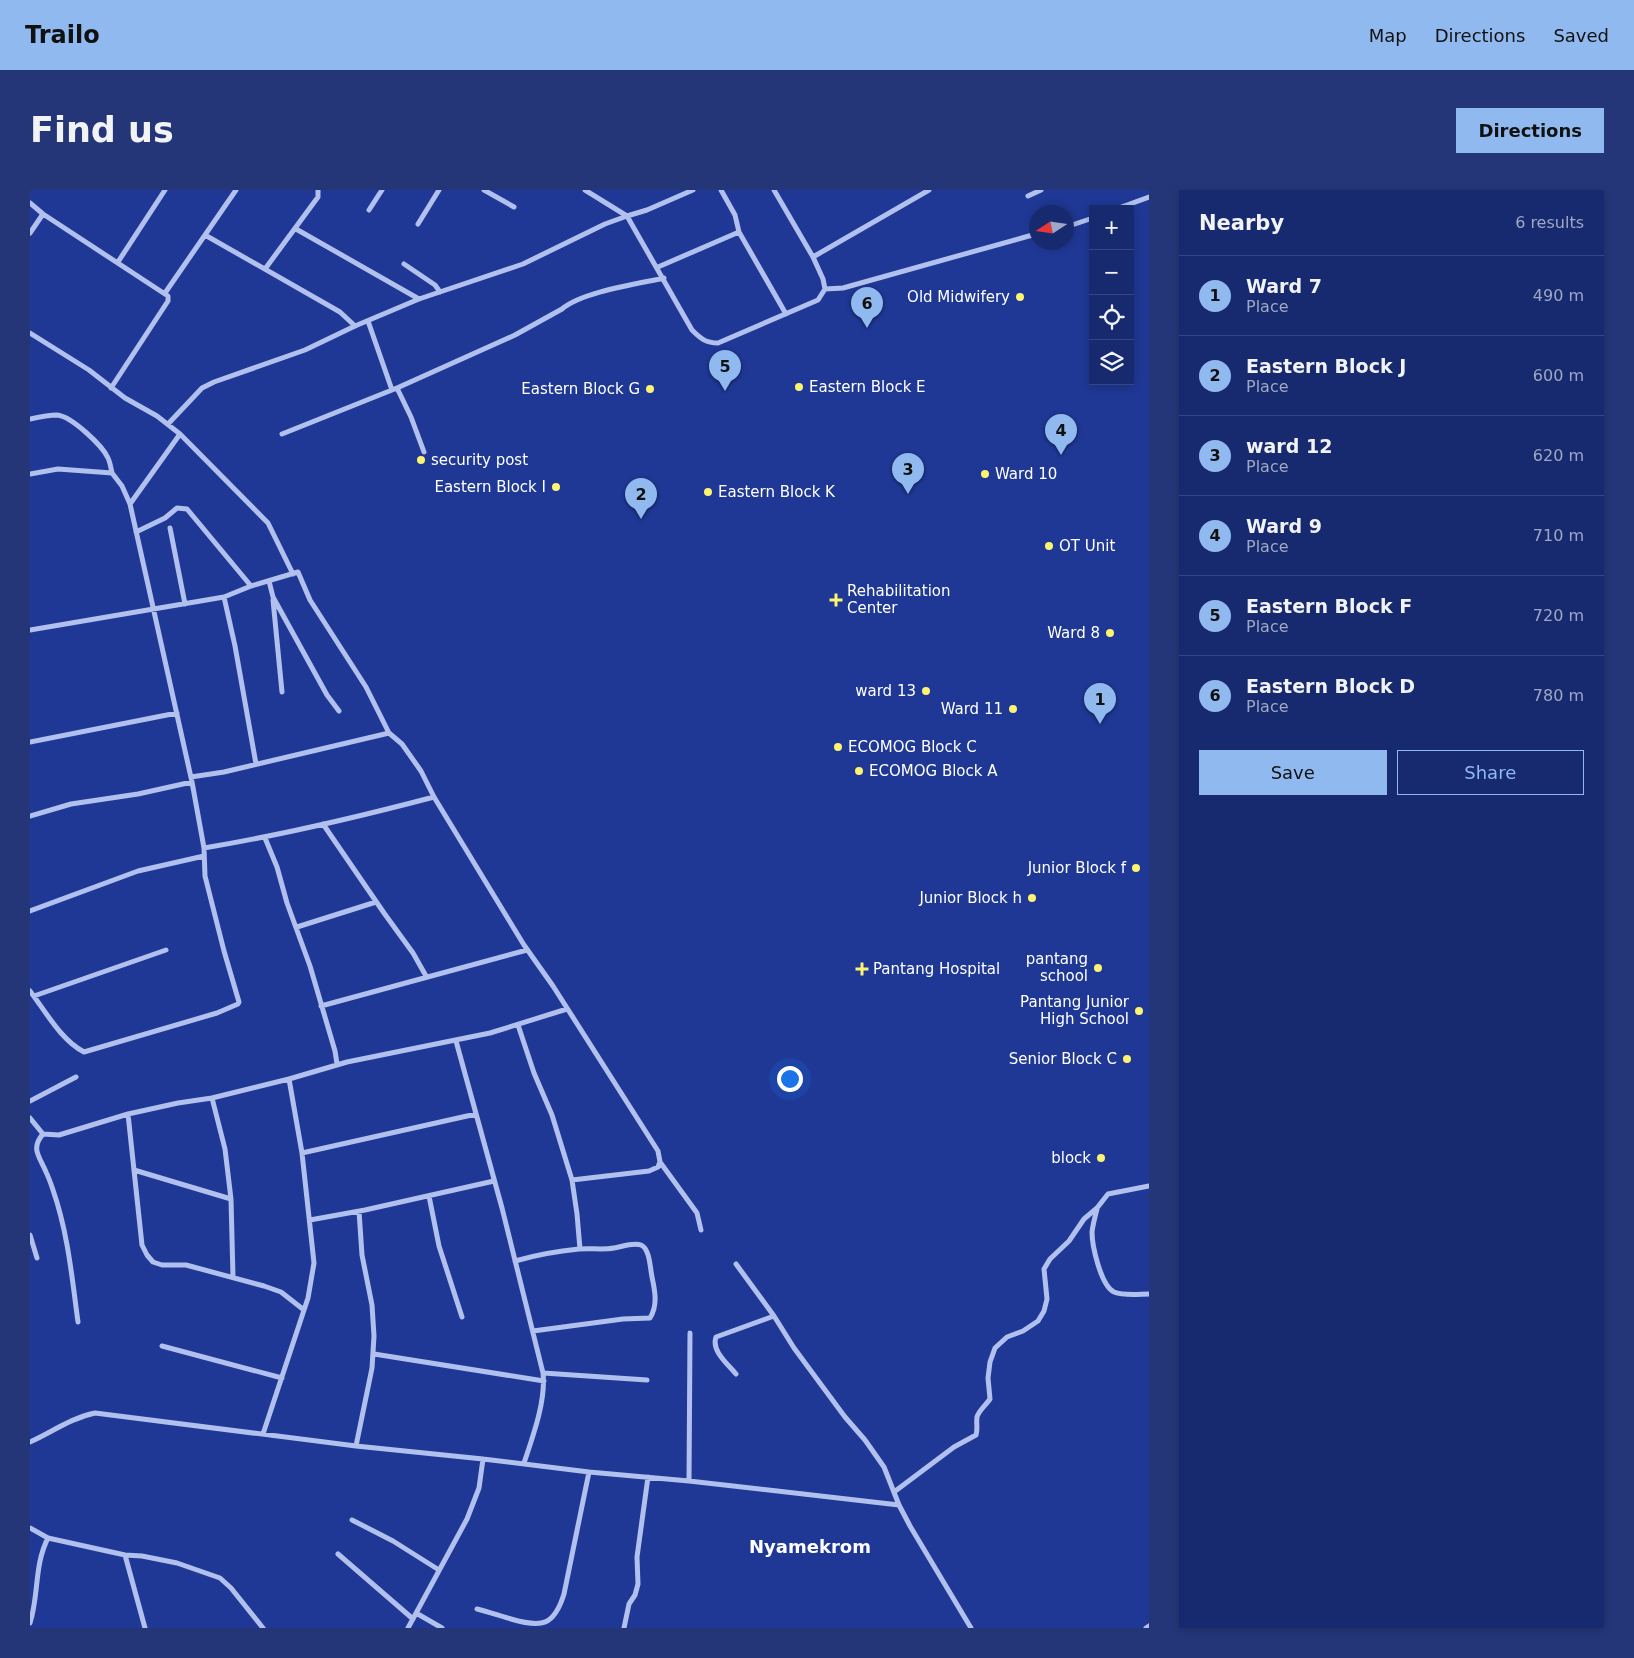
<!DOCTYPE html>
<meta charset="utf-8">
<style>
:root{--surface:#172a70;--page:#243678;--text:#f1f3f6;--muted:#9ea7c3;--line:#364683;--accent:#90b9f0}
body{margin:0;font-family:"DejaVu Sans",sans-serif;background:var(--page);color:var(--text)}
.controls{position:absolute;right:15px;top:15px;display:grid;overflow:hidden;border-radius:0px;box-shadow:0 2px 8px #0003}
.controls button{width:45px;height:45px;display:grid;place-items:center;padding:0;border:0;border-bottom:1px solid var(--line);background:var(--surface);color:var(--text);font:25px sans-serif}
.compass{position:absolute;left:999px;top:15px;width:45px;height:45px;border-radius:50%;background:var(--surface);box-shadow:0 2px 8px #0003;rotate:258deg}
.you{position:absolute;left:759px;top:888px;width:18px;height:18px;margin:-12px;border:4px solid #fff;border-radius:50%;background:#1a73e8;box-shadow:0 0 0 8px #1a73e833}
.badge{display:grid;place-items:center;width:32px;height:32px;border-radius:50%;background:var(--accent);color:#111;font-size:16px;font-weight:700}
.pin{position:absolute;translate:-50% -41px;filter:drop-shadow(0 1px 2px #0008)}
.pin::after{content:'';position:absolute;top:26px;width:18px;height:15px;background:inherit;clip-path:polygon(0 0,100% 0,50% 100%)}
.list{margin:0;padding:0;list-style:none}
h2{display:flex;justify-content:space-between;align-items:center;height:65px;margin:0;padding:0 20px;font-size:21px}
h2 small{font-size:16px;font-weight:400;color:var(--muted)}
.list li{display:grid;grid-template-columns:32px 1fr auto;gap:15px;align-items:center;box-sizing:border-box;height:80px;padding:0 20px;border-top:1px solid var(--line)}
.list b{display:block;font-size:19px;white-space:nowrap}
.list p{margin:0;font-size:16px;white-space:nowrap;color:var(--muted)}
.list em{font-size:16px;font-style:normal;color:var(--muted)}
.actions{display:flex;gap:10px;padding:15px 20px}
.actions a{flex:1;padding:11px 0;border:1px solid var(--accent);border-radius:0px;text-align:center;font-size:18px;color:var(--accent)}
.actions .main{background:var(--accent);color:#111}
.icon{flex:none;width:28px;height:28px;fill:none;stroke:currentColor;stroke-width:2;stroke-linecap:round;stroke-linejoin:round}
.map{position:relative;flex:none;width:1119px;height:1438px;overflow:hidden;border-radius:0px}
header{display:flex;align-items:center;gap:30px;box-sizing:border-box;height:70px;padding:0 25px;background:var(--accent);color:#111}
header strong{font-size:24px}
nav{display:flex;gap:28px;margin-inline-start:auto;font-size:18px}
.intro{display:flex;align-items:center;justify-content:space-between;box-sizing:border-box;height:120px;padding:0 30px}
h1{margin:0;font-size:35px}
.button{padding:12px 22px;border-radius:0px;background:var(--accent);color:#111;font-size:18px;font-weight:700}
main{display:flex;gap:30px;padding:0 30px}
aside{flex:1;background:var(--surface);border-radius:0px;box-shadow:0 2px 8px #0003}
.map>svg:first-child{display:block}
.lines{fill:none;stroke-linecap:round;stroke-linejoin:round}
.minor{stroke:#b2c0ee;stroke-width:5}
.poi-dot{fill:#fcf372;stroke:#1f3895;stroke-width:2}
.labels{text-anchor:middle;dominant-baseline:central;stroke-width:5;stroke-linejoin:round;paint-order:stroke}
.poi-label{font-size:15px;fill:#fff;stroke:#1f3895;text-anchor:end}
.quarter-label{font-size:18px;font-weight:bold;fill:#fff;stroke:#1f3895}
</style>
<header>
<strong>Trailo</strong>
<nav><a>Map</a><a>Directions</a><a>Saved</a></nav>
</header>
<div class="intro"><h1>Find us</h1><a class="button">Directions</a></div>
<main>
<div class="map">
<svg width="1119" height="1438" viewBox="0 0 1119 1438">
<rect width="100%" height="100%" fill="#1f3895"/>
<g class="lines">
<path class="minor" d="M454 0 484 17
M555 0 597 26 617 20 663 0
M691 0 705 25 709 42
M744 0 783 67
M998 6 1011 0
M0 13 13 24 138 106V111L81 198
M1086 19 1119 7
M339 20 352 0
M388 34 409 0
M1036 37 1063 28
M266 39 389 109
M0 43 13 24
M175 45 310 122 325 136
M88 72 135 0
M374 74 405 95 410 102
M628 77 709 42 756 124
M235 79 288 7V0
M795 99 793 89 783 67 899 0
M135 103 206 0
M338 131 362 200
M0 143 59 180 95 208 127 226 150 244 238 333 263 384
M367 198 381 227 394 262
M0 229C9 227 19 225 27 225 41 226 72 255 78 268 80 272 81 278 82 283
M138 234 172 198 184 192 275 160 325 136 389 109 493 74 575 34 597 26 662 140C671 149 676 153 688 153L788 110 795 99 813 98 1006 44
M252 244 367 198 485 145 532 119C552 102 607 94 634 88
M0 284 28 279 82 283 92 296 100 314 162 592 174 658 175 686 194 761 209 812 208 814 187 823 54 862C31 850 16 822 0 801
M100 314 150 244
M140 338 155 414
M106 342 135 328 147 318 157 319 221 396
M239 391 243 407 297 505 309 521
M194 407 205 456 226 574
M243 410 252 502
M0 440 194 407 221 396 268 382 280 410 336 497 359 543 372 554 391 581 404 607 494 755 523 796 628 961 630 972 628 977 619 981 542 990
M0 552 147 523
M161 587 194 582 359 543
M0 626 41 614 108 604 162 592
M293 634 354 723 383 763 396 786
M235 648 247 677 257 713 280 776 305 861 307 874
M174 658C252 645 328 627 404 607
M0 721 108 681 174 666
M267 737 346 712
M4 806 136 760
M291 816 497 760
M488 835 504 883 522 925 542 990 547 1024 550 1059
M426 851 472 1018 513 1183C516 1211 503 1246 494 1273
M182 908 195 959 201 1009 203 1087
M0 911 46 887
M98 924 112 1055 117 1065 123 1072 132 1075H156L234 1096 251 1102 274 1120
M0 928 13 944 29 945 98 924 148 913 182 908 259 889 317 872 460 843 537 819
M13 944C0 959 10 967 16 982 19 988 21 994 23 1000 38 1043 42 1088 48 1132
M272 963 446 924
M630 972 667 1023 671 1040
M104 980 201 1009
M399 1006 409 1056 432 1127
M1067 1019C1065 1027 1063 1034 1062 1042 1062 1056 1071 1096 1084 1102 1094 1106 1109 1104 1119 1104
M280 1030 335 1020 464 991
M0 1045 7 1068
M485 1071C506 1065 528 1061 549 1059 561 1058 573 1060 584 1058 591 1057 603 1052 611 1055 620 1059 620 1078 622 1087 625 1101 628 1115 620 1128L593 1129 503 1141
M706 1074 744 1126 764 1158 815 1227 835 1250 854 1277 869 1315 880 1336 941 1438
M132 1156 252 1188
M344 1164 514 1191
M513 1183 617 1190
M706 1184C698 1174 681 1161 686 1147L744 1126
M233 1244 278 1108 284 1073 272 963 259 889
M0 1252C22 1242 41 1228 65 1223L326 1256 453 1269 559 1282 659 1291 869 1315
M326 1256 342 1178 344 1146 342 1115 332 1065 329 1021
M659 1291 660 1143
M864 1302 924 1257 946 1245C948 1238 946 1234 947 1227 949 1220 956 1215 960 1209L958 1188 960 1172 965 1158 977 1147 993 1141 1008 1131 1014 1121 1017 1109 1014 1079 1020 1069 1039 1051 1054 1029 1067 1018 1078 1004 1119 996
M322 1330 363 1351 409 1380
M0 1338 18 1348 95 1365 112 1366 147 1373 190 1388 201 1398 233 1438
M308 1364 383 1429
M95 1365 115 1438
M447 1419C459 1422 470 1426 481 1429 512 1438 524 1436 534 1404L559 1282
M386 1423 412 1438
M0 1433C9 1405 4 1375 18 1348
M378 1438 437 1329 449 1298 453 1269
M594 1438 599 1414 605 1405 608 1394 607 1367 618 1287
M1116 1438 1119 1436"/>
</g>
<g class="poi-dot">
<circle cx="990" cy="107" r="5"/>
<circle cx="769" cy="197" r="5"/>
<circle cx="620" cy="199" r="5"/>
<circle cx="391" cy="270" r="5"/>
<circle cx="955" cy="284" r="5"/>
<circle cx="526" cy="297" r="5"/>
<circle cx="678" cy="302" r="5"/>
<circle cx="1019" cy="356" r="5"/>
<path d="M803.5 402.5h5v5h5v5h-5v5h-5v-5h-5v-5h5z"/>
<circle cx="1080" cy="443" r="5"/>
<circle cx="896" cy="501" r="5"/>
<circle cx="983" cy="519" r="5"/>
<circle cx="808" cy="557" r="5"/>
<circle cx="829" cy="581" r="5"/>
<circle cx="1106" cy="678" r="5"/>
<circle cx="1002" cy="708" r="5"/>
<circle cx="1068" cy="778" r="5"/>
<path d="M829.5 771.5h5v5h5v5h-5v5h-5v-5h-5v-5h5z"/>
<circle cx="1109" cy="821" r="5"/>
<circle cx="1097" cy="869" r="5"/>
<circle cx="1071" cy="968" r="5"/>
</g>
<g class="labels">
<g class="poi-label">
<text x="980" y="107">Old Midwifery</text>
<text x="779" y="197" text-anchor="start">Eastern Block E</text>
<text x="610" y="199">Eastern Block G</text>
<text x="401" y="270" text-anchor="start">security post</text>
<text x="965" y="284" text-anchor="start">Ward 10</text>
<text x="516" y="297">Eastern Block I</text>
<text x="688" y="302" text-anchor="start">Eastern Block K</text>
<text x="1029" y="356" text-anchor="start">OT Unit</text>
<text x="817" y="401" text-anchor="start">Rehabilitation<tspan x="817" dy="17">Center</tspan></text>
<text x="1070" y="443">Ward 8</text>
<text x="886" y="501">ward 13</text>
<text x="973" y="519">Ward 11</text>
<text x="818" y="557" text-anchor="start">ECOMOG Block C</text>
<text x="839" y="581" text-anchor="start">ECOMOG Block A</text>
<text x="1096" y="678">Junior Block f</text>
<text x="992" y="708">Junior Block h</text>
<text x="1058" y="769">pantang<tspan x="1058" dy="17">school</tspan></text>
<text x="843" y="779" text-anchor="start">Pantang Hospital</text>
<text x="1099" y="812">Pantang Junior<tspan x="1099" dy="17">High School</tspan></text>
<text x="1087" y="869">Senior Block C</text>
<text x="1061" y="968">block</text>
</g>
<g class="quarter-label">
<text x="780" y="1356">Nyamekrom</text>
</g>
</g>
</svg>
<div class="controls">
<button>+</button>
<button>−</button>
<button><svg class="icon" aria-label="locate" viewBox="0 0 24 24"><circle cx="12" cy="12" r="6"/><path d="M12 2v4M12 18v4M2 12h4M18 12h4"/></svg></button>
<button><svg class="icon" aria-label="layers" viewBox="0 0 24 24"><path d="M12 4l9 5-9 5-9-5zM3 14l9 5 9-5"/></svg></button>
</div>
<svg class="compass" viewBox="-18 -18 36 36"><path d="M0-13l5 13h-10z" fill="#e53935"/><path d="M0 13l5-13h-10z" fill="#9ea7c3"/></svg>
<div class="you"></div>
<div class="pin badge" style="left:1070px;top:534px">1</div>
<div class="pin badge" style="left:611px;top:329px">2</div>
<div class="pin badge" style="left:878px;top:304px">3</div>
<div class="pin badge" style="left:1031px;top:265px">4</div>
<div class="pin badge" style="left:695px;top:201px">5</div>
<div class="pin badge" style="left:837px;top:138px">6</div>
</div>
<aside>
<h2>Nearby<small>6 results</small></h2>
<ul class="list">
<li><span class="badge">1</span><div><b>Ward 7</b><p>Place</p></div><em>490 m</em></li>
<li><span class="badge">2</span><div><b>Eastern Block J</b><p>Place</p></div><em>600 m</em></li>
<li><span class="badge">3</span><div><b>ward 12</b><p>Place</p></div><em>620 m</em></li>
<li><span class="badge">4</span><div><b>Ward 9</b><p>Place</p></div><em>710 m</em></li>
<li><span class="badge">5</span><div><b>Eastern Block F</b><p>Place</p></div><em>720 m</em></li>
<li><span class="badge">6</span><div><b>Eastern Block D</b><p>Place</p></div><em>780 m</em></li>
</ul>
<div class="actions"><a class="main">Save</a><a>Share</a></div>
</aside>
</main>
